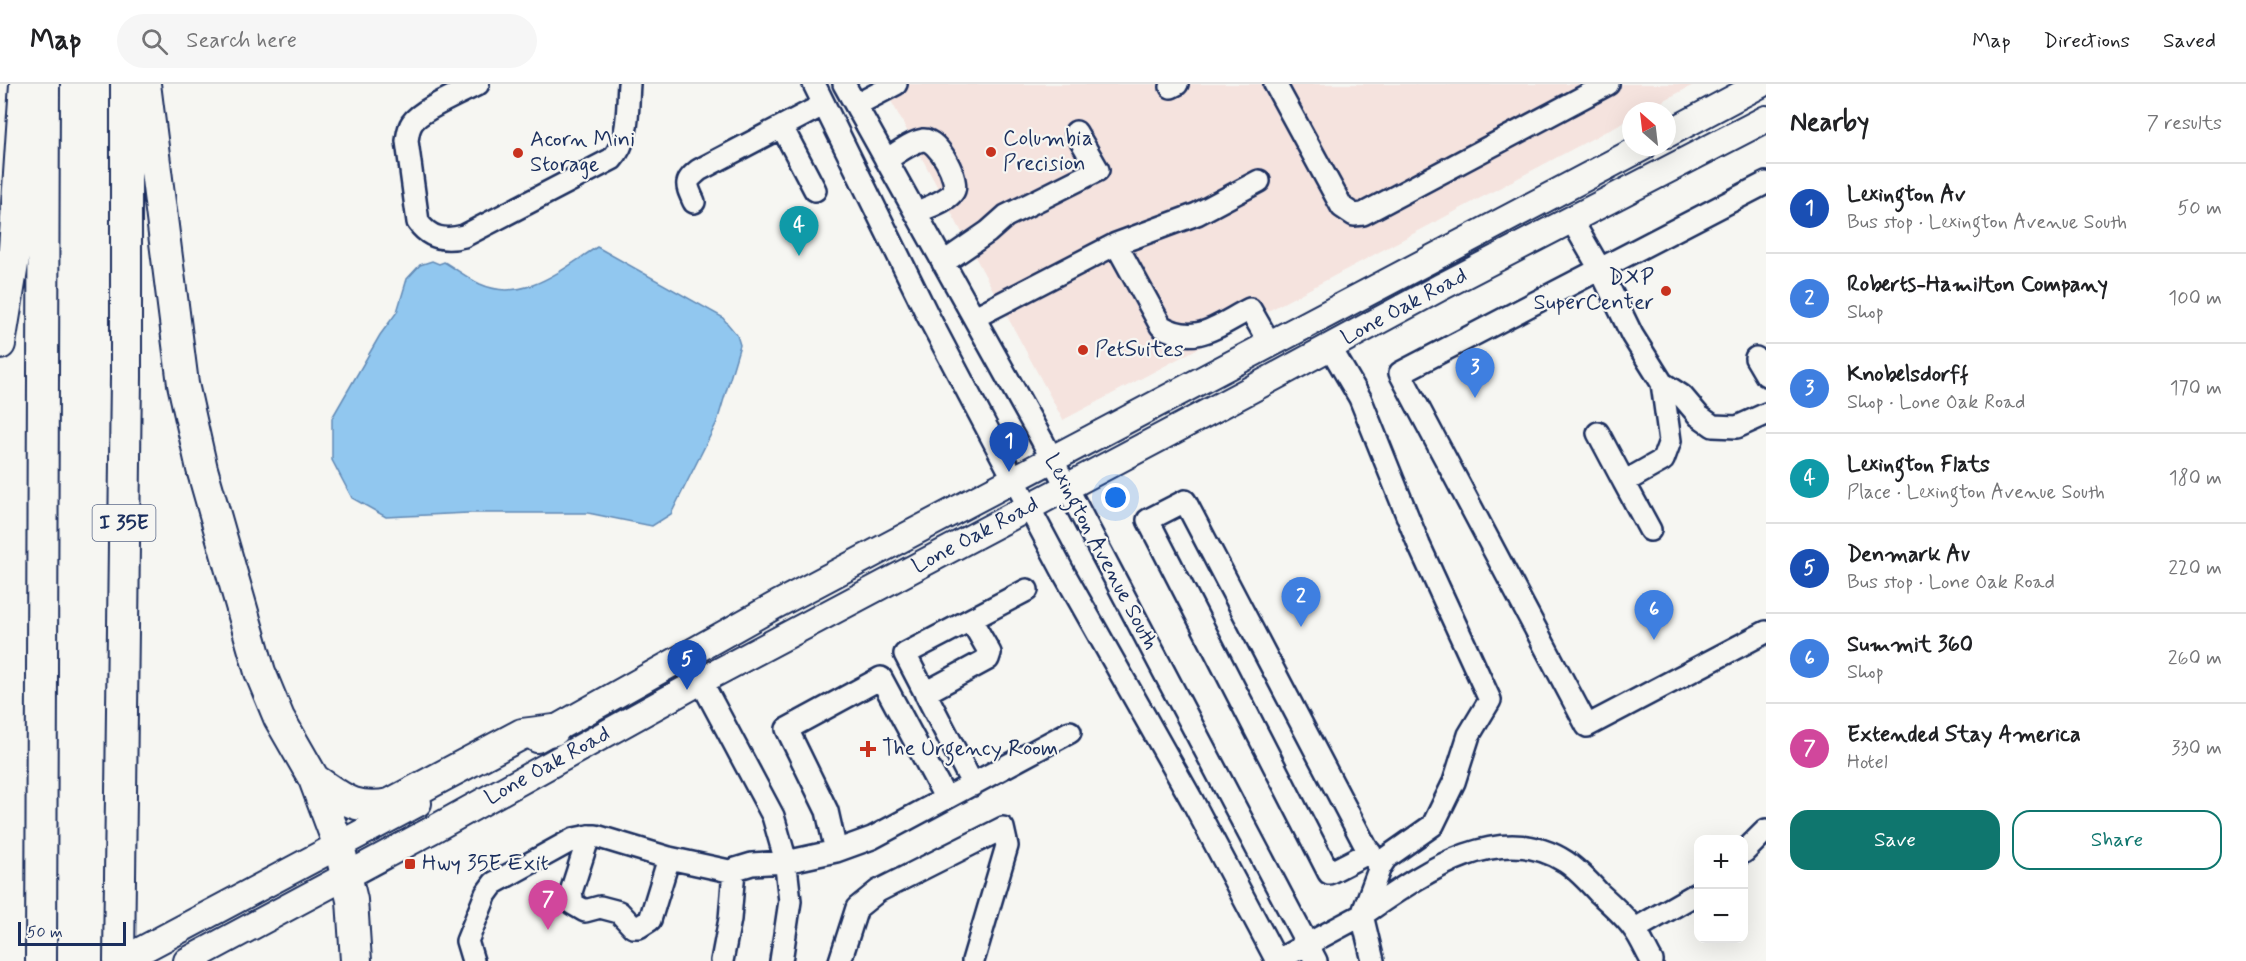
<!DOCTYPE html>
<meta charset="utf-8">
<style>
:root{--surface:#fff;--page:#f6f6f6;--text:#202124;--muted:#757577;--line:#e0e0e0;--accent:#0f766e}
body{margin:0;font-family:Mynerve,sans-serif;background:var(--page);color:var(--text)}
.controls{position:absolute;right:18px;bottom:18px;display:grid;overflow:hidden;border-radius:12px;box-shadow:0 6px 24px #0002}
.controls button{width:54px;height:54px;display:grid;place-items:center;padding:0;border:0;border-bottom:2px solid var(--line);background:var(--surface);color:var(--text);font:30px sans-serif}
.compass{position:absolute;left:1622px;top:18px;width:54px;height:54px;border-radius:50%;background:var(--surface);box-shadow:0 6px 24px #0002;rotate:332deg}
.scale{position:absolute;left:18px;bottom:15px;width:108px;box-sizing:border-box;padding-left:6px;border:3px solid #1b2f5e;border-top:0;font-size:16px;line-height:21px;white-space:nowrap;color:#1b2f5e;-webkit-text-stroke:4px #f6f6f2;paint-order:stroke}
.you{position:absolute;left:1116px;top:414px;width:21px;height:21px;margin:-15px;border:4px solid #fff;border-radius:50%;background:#1a73e8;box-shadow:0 0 0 9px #1a73e833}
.badge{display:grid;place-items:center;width:39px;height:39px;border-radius:50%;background:var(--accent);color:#fff;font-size:20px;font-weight:700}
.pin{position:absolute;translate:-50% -50px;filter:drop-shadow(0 2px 3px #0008)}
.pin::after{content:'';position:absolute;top:32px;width:21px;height:18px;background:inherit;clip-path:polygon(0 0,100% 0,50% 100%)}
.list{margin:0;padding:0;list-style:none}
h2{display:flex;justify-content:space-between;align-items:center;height:78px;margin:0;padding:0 24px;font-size:26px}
h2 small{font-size:20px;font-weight:400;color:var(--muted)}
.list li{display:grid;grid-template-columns:39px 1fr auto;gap:18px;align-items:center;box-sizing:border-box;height:90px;padding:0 24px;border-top:2px solid var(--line)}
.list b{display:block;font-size:22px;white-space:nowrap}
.list p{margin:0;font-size:20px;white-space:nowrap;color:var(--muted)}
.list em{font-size:20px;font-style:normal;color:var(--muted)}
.actions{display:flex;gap:12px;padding:18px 24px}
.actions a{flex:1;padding:14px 0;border:2px solid var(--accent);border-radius:18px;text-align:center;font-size:21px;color:var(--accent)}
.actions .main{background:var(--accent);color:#fff}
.icon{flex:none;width:33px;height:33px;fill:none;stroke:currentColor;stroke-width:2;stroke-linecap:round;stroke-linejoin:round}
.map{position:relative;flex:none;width:1766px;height:877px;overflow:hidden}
header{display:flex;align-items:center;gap:36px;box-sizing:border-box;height:84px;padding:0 30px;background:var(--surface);border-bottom:2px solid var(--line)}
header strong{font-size:28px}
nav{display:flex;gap:33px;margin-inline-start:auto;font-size:21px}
.search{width:420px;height:54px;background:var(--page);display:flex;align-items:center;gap:15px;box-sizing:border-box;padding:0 21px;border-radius:33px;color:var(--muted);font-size:22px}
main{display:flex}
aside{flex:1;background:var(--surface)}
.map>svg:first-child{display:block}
.built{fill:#f5e3de}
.water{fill:#91c7ef;stroke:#628ab5;stroke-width:1.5}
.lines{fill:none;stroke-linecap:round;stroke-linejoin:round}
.minor-casing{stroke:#1b2f5e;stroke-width:26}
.major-casing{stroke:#1b2f5e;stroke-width:30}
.highway-casing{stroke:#1b2f5e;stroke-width:34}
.minor{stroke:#f6f6f2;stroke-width:21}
.major{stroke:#f6f6f2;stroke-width:26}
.highway{stroke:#f6f6f2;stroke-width:30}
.poi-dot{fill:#c8321e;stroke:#f6f6f2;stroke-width:2}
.labels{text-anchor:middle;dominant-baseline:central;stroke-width:4.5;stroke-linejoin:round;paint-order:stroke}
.shield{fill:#f6f6f2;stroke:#5d6b8a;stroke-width:1.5}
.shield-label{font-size:21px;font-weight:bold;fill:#1b2f5e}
.poi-label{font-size:22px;fill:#1b2f5e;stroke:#f6f6f2;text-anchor:start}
.street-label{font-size:22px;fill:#1b2f5e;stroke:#f6f6f2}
</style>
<header>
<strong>Map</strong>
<div class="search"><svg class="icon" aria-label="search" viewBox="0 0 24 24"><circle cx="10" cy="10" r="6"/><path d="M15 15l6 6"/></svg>Search here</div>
<nav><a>Map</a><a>Directions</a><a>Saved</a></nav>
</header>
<main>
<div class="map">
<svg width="1766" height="877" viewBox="0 0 1766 877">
<rect width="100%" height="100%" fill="#f6f6f2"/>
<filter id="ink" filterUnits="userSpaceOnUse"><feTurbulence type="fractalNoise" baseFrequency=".0167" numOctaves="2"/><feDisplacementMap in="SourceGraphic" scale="12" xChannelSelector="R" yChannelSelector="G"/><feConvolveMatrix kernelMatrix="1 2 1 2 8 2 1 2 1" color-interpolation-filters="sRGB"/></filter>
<g filter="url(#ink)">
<path class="built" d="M882 0H1695L1644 27H1631V34L1063 336Z"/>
<path class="water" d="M597 163 722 233 737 251 740 261 717 338 671 430 652 442 588 429H468L386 433 352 414 332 376V334L380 251 397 228 407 195 420 181 432 177 439 180 444 178C456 185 468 194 480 200 524 220 562 185 597 163Z"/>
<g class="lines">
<g class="minor-casing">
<path id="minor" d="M478 0C463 8 420 26 412 39 408 45 408 51 407 57L418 138C430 155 445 157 464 152L612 75C630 56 627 25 629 0
M814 0 929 234 1000 369 1065 491 1193 718 1277 877
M844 0 1042 356 1316 877
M1275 0 1342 123 1354 131 1363 130 1608 0
M1171 3 1177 0
M856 21 896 0
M782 43 815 106
M886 76C896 70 911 58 923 56 938 54 961 98 953 108 946 118 927 123 916 129
M694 118C686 100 684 98 699 86L823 21
M1571 135 1600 185 1400 289 1587 642 1766 548
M1116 160 1197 130 1259 97
M943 179 988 148 1006 132 1098 86 1076 48
M975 233 1116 160 1161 242C1196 263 1218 241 1250 225L1270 260
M1330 263 1360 314 1419 461 1490 616 1469 651 1454 698 1433 741 1386 774 1380 783
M1756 274 1766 291
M1662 299 1682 312 1699 332 1713 342 1737 343 1766 330
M1598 349 1624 398 1663 376 1670 357 1662 299 1632 251 1600 185 1766 99
M1624 398 1650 446
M701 597 773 732 785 774 790 817 781 877
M925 609 988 575 990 569 971 536
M973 701 905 570 1027 506
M589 752 571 808 573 820 585 827 600 823 619 828 633 843H639L650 836 669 774
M836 767 827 727 787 645 881 594 945 713
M1744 768 1766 746
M1362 831 1380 783 1366 763 1185 417 1148 436 1329 789 1370 768
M1362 831C1418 793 1497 733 1566 778 1578 786 1589 798 1599 809 1611 820 1625 832 1634 845 1641 854 1646 867 1652 877
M1635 845 1698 809
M473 877 467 857 486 810 494 799 574 755 589 752H596L669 774 729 787 752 780 786 778 836 767 872 754 1070 648
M722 877 730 835 734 786
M840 877 857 824 878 807 1003 744 1007 762 973 877
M1276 877 1362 831 1373 877"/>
</g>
<g class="major-casing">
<g id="major">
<path d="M1667 50 1761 0"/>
<path d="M537 655 776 521 1643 63"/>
<path d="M121 877 418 719"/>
<path id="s1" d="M187 877 432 746 701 597 1250 306 1441 203 1766 35"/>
</g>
</g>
<g class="highway-casing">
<path id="highway" d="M145 0 183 300 202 385 260 588 279 634 314 695 339 762 352 816 356 877
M0 260 13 180 25 0
M314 695C342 714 354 727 390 720L522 650 554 646
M41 877 44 0
M119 877 126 293V0"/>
</g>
<use href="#minor" class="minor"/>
<use href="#major" class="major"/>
<use href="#highway" class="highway"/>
</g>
</g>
<g class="poi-dot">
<circle cx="991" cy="68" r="6"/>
<circle cx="518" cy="69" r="6"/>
<circle cx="1666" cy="207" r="6"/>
<circle cx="1083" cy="266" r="6"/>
<path d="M865 656h6v6h6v6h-6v6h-6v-6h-6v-6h6z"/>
<rect x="404" y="774" width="12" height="12" rx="3"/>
</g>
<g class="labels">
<rect class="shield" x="92.5" y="421" width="63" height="36" rx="4.5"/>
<g class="shield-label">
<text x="124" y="439">I 35E</text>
</g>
<g class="poi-label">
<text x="1003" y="55">Columbia<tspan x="1003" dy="25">Precision</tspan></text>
<text x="530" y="56">Acorn Mini<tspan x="530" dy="25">Storage</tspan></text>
<text x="1654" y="194" text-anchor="end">DXP<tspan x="1654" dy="25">SuperCenter</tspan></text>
<text x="1095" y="266">PetSuites</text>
<text x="882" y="665">The Urgency Room</text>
<text x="422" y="780">Hwy 35E Exit</text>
</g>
<g class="street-label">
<text stroke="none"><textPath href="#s1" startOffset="1382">Lone Oak Road</textPath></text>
<text stroke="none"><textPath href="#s1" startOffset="896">Lone Oak Road</textPath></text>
<text transform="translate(1101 468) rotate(62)">Lexington Avenue South</text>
<text stroke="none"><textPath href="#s1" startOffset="410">Lone Oak Road</textPath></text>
</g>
</g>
</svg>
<div class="controls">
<button>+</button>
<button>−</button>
</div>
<svg class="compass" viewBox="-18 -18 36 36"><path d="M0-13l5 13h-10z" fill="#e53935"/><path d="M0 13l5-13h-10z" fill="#757577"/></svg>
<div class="scale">50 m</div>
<div class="you"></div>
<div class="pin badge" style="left:1009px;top:388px;background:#1a4fb4">1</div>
<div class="pin badge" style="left:1301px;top:543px;background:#3f7fe0">2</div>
<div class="pin badge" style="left:1475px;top:314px;background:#3f7fe0">3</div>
<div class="pin badge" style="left:799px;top:172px;background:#0f9aa8">4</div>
<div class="pin badge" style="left:687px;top:606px;background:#1a4fb4">5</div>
<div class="pin badge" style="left:1654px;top:556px;background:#3f7fe0">6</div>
<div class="pin badge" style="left:548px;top:846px;background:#d1479c">7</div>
</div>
<aside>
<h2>Nearby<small>7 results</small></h2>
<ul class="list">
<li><span class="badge" style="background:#1a4fb4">1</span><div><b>Lexington Av</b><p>Bus stop · Lexington Avenue South</p></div><em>50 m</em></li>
<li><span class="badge" style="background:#3f7fe0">2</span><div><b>Roberts-Hamilton Company</b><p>Shop</p></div><em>100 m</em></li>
<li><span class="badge" style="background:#3f7fe0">3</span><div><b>Knobelsdorff</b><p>Shop · Lone Oak Road</p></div><em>170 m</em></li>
<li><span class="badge" style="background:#0f9aa8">4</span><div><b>Lexington Flats</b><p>Place · Lexington Avenue South</p></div><em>180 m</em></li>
<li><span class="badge" style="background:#1a4fb4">5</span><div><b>Denmark Av</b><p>Bus stop · Lone Oak Road</p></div><em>220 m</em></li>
<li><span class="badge" style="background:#3f7fe0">6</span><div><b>Summit 360</b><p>Shop</p></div><em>260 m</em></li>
<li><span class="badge" style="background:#d1479c">7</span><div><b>Extended Stay America</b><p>Hotel</p></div><em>330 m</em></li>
</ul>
<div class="actions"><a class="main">Save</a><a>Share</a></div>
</aside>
</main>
